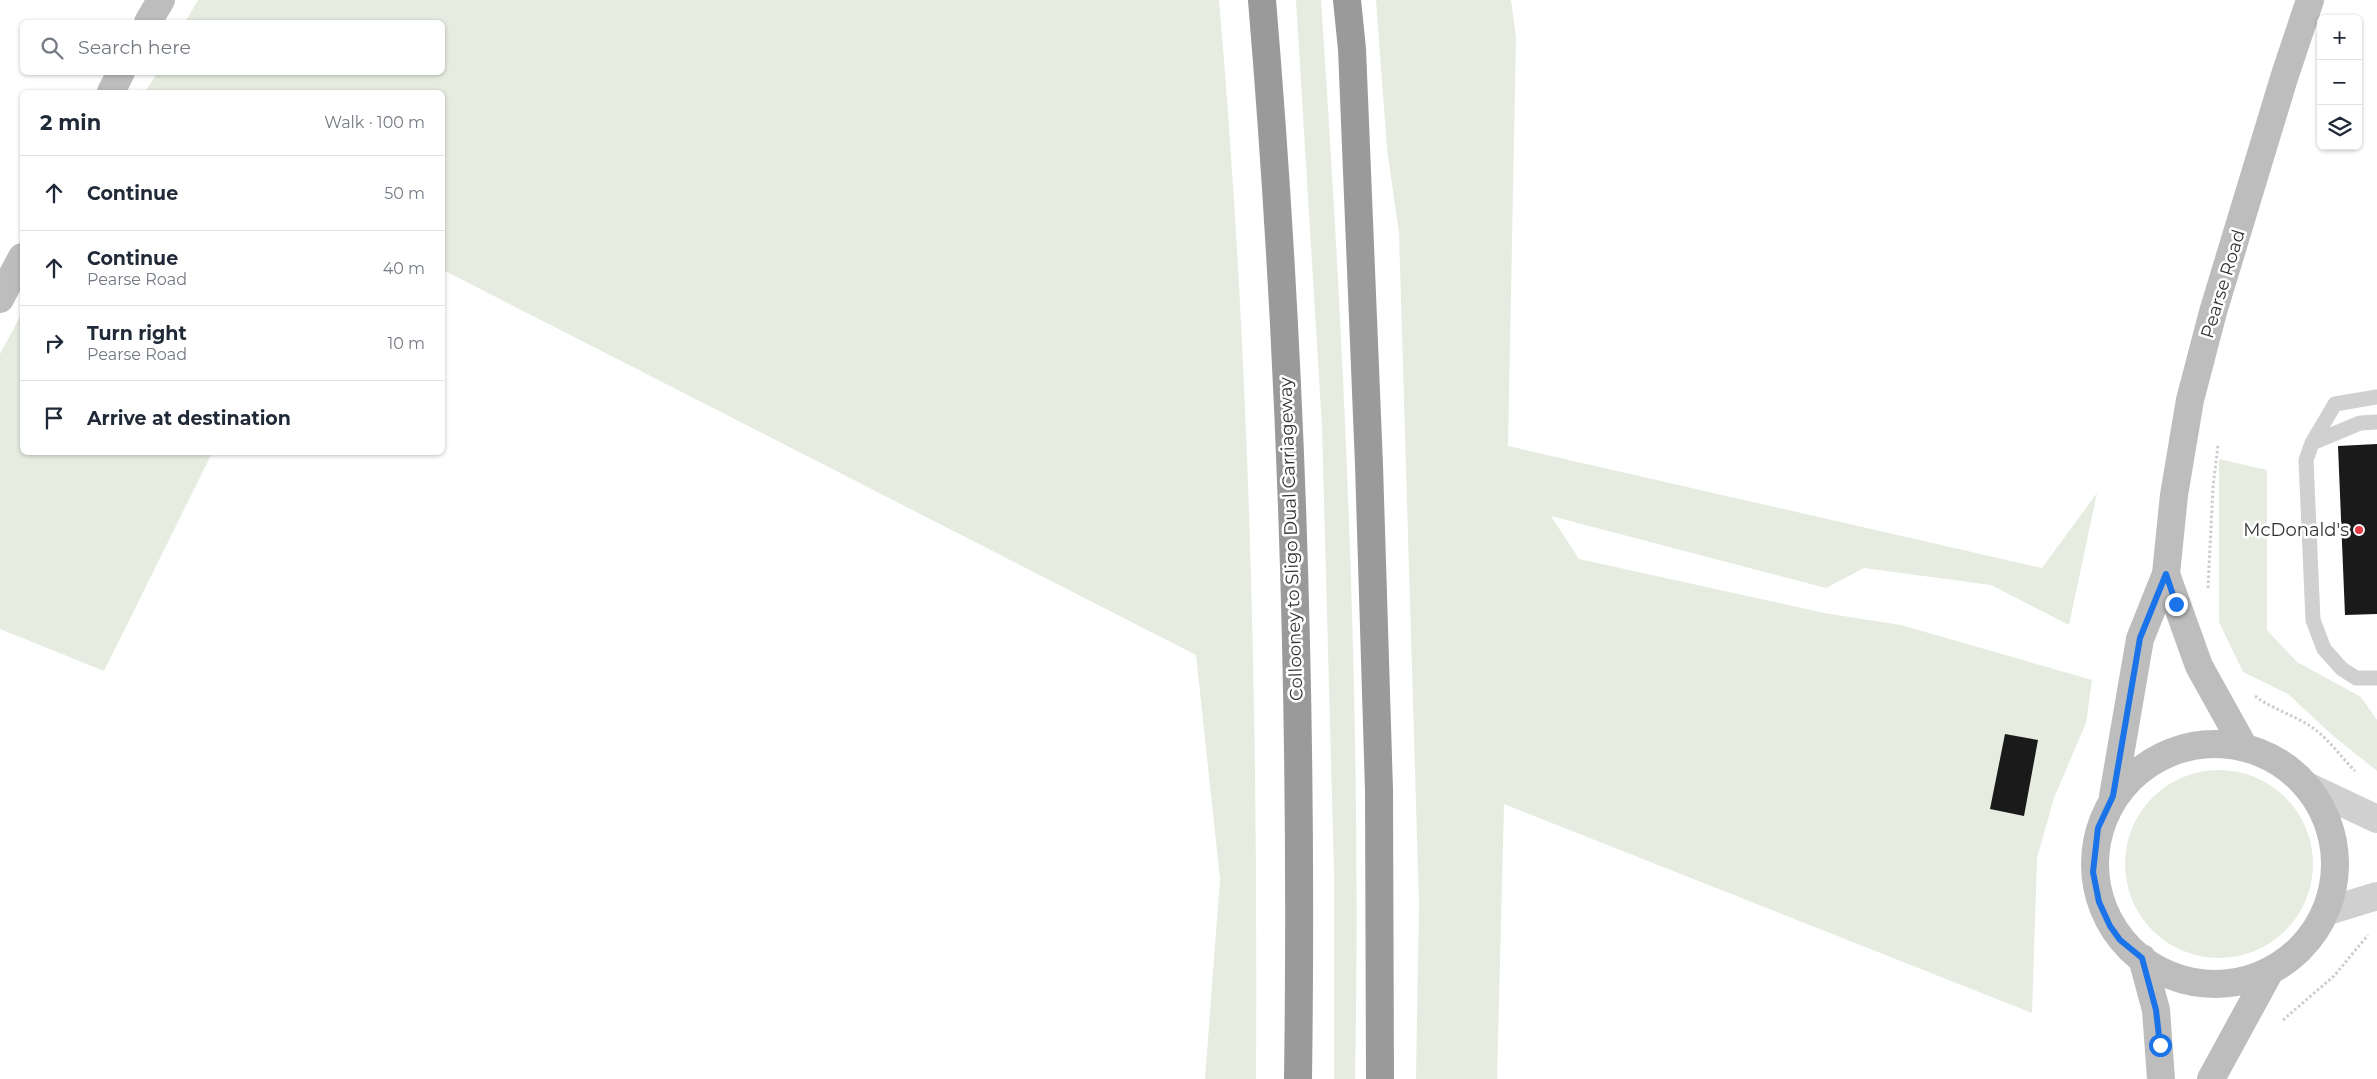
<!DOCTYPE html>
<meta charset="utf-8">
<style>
:root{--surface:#fff;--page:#f6f6f7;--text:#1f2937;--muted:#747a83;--line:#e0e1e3}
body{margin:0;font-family:Montserrat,sans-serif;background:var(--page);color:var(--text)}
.controls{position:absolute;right:15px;top:15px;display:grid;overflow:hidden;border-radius:8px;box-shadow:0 1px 4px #0004}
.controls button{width:45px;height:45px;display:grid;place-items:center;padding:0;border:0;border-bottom:1px solid var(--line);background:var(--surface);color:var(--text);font:25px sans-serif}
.stop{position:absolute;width:15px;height:15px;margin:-11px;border:4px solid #1a73e8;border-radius:50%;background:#fff}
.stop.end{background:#1a73e8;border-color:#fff;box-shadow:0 1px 5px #0008}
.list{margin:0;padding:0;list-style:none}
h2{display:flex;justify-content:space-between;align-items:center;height:65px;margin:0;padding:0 20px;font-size:21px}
h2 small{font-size:16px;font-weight:400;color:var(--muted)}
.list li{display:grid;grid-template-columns:32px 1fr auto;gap:15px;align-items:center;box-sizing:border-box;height:75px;padding:0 20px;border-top:1px solid var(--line)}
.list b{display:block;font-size:19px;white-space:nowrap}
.list p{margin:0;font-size:16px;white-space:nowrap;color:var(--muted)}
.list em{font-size:16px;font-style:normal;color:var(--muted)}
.icon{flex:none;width:28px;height:28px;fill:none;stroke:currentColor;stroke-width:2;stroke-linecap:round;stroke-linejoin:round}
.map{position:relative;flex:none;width:2377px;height:1079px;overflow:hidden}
.search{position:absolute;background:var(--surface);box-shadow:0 1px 4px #0004;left:20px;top:20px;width:425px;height:55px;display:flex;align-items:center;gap:12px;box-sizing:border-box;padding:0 18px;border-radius:8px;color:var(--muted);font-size:19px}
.panel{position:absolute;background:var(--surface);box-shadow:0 1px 4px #0004;left:20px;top:90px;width:425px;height:365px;border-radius:8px}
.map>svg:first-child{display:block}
.green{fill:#e6ecdf}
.building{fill:#1a1a1a}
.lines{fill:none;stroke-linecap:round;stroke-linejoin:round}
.path{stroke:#cdcdcd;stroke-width:3;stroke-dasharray:2.5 2.5;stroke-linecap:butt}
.lane{stroke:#d0d0d0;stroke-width:15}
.street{stroke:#d0d0d0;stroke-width:28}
.secondary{stroke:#bdbdbd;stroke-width:28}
.highway{stroke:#9a9a9a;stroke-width:28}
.route{stroke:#1a73e8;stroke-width:6}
.poi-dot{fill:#e63946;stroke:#fff;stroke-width:2}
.labels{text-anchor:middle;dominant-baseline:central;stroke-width:5;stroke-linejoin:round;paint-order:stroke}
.street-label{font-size:18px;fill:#333;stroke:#fff}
.poi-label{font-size:18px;fill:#333;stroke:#fff;text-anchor:end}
</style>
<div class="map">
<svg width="2377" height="1079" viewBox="0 0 2377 1079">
<rect width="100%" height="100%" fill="#fff"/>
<path class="green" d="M198 0H1219C1250 359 1258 719 1256 1079H1205L1220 879 1196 655 443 270 442 92H145L157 73 442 72V22H185Z
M1296 0H1321C1345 359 1362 719 1355 1079H1334V873L1322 427Z
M1376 0H1511L1516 37 1508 446 2042 568 2097 493 2069 625 1991 585 1864 568 1826 588 1551 516 1579 559 1824 613 1901 625 2092 680 2086 723 2054 798 2037 858 2032 1013 1504 804 1497 1079H1416L1419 904 1399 233 1387 149Z
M22 313V452L212 453 104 671 0 629V354Z
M2219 459 2267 470V630L2297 662 2361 697 2377 720V771L2331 734 2288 694 2243 672 2219 622Z
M2125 864a94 94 0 1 1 188 0a94 94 0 1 1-188 0Z"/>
<path class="building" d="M2377 444V614L2345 615 2338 446Z
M2005 734 2038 740 2024 816 1990 809Z"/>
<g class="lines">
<path class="path" d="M2208 588 2213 487 2218 445
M2255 696C2271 708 2290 714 2307 724 2326 735 2339 755 2355 771
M2283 1020 2334 976 2368 935"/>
<path class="lane" d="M2377 397 2335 404 2312 443 2306 460 2313 620 2324 649 2342 669 2356 678H2377
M2312 443 2360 423 2377 422"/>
<path class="street" d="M2309 787 2377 819
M2328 911 2377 896"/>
<path class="secondary" d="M148 22 161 0
M111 92 121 72
M0 299 22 257
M2166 574 2199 666 2244 747
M2095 864a120 120 0 1 1 240 0a120 120 0 1 1-240 0Z
M2113 796 2140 639 2166 574 2174 495 2190 400 2213 312 2284 78 2310 0
M2142 958 2156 1010 2161 1079
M2211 1079 2270 971"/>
<path class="highway" d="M1262 0C1292 359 1303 719 1298 1079
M1347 0 1352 49 1369 465 1379 790 1380 1079"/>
</g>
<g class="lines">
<path class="route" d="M2160 1045 2156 1010 2142 958 2120 940 2110 926 2099 902 2093 872 2098 828 2113 796 2140 638 2166 574 2176 604"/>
</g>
<circle class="poi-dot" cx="2359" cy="530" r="5"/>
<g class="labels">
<g class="street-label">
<text transform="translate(2223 284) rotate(-73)">Pearse Road</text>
<text transform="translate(1291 539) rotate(-92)">Collooney to Sligo Dual Carriageway</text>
</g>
<g class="poi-label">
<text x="2349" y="530">McDonald's</text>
</g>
</g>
</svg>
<div class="controls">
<button>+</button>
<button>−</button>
<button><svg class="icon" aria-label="layers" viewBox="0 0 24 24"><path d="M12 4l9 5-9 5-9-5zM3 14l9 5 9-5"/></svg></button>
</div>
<div class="stop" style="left:2160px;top:1045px"></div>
<div class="stop end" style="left:2176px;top:604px"></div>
<div class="search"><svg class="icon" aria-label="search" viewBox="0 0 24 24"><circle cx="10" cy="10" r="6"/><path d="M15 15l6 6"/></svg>Search here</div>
<section class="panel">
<h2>2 min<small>Walk · 100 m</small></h2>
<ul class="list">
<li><svg class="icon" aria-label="ahead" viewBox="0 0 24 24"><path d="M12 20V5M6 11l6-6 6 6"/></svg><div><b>Continue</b></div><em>50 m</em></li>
<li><svg class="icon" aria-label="ahead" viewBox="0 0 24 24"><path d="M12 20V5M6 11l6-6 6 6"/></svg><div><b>Continue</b><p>Pearse Road</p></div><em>40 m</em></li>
<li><svg class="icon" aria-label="right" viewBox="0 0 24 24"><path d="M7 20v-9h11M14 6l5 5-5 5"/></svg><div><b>Turn right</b><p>Pearse Road</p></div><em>10 m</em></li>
<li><svg class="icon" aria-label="arrive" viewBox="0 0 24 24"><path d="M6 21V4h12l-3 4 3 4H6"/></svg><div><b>Arrive at destination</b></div></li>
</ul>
</section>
</div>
